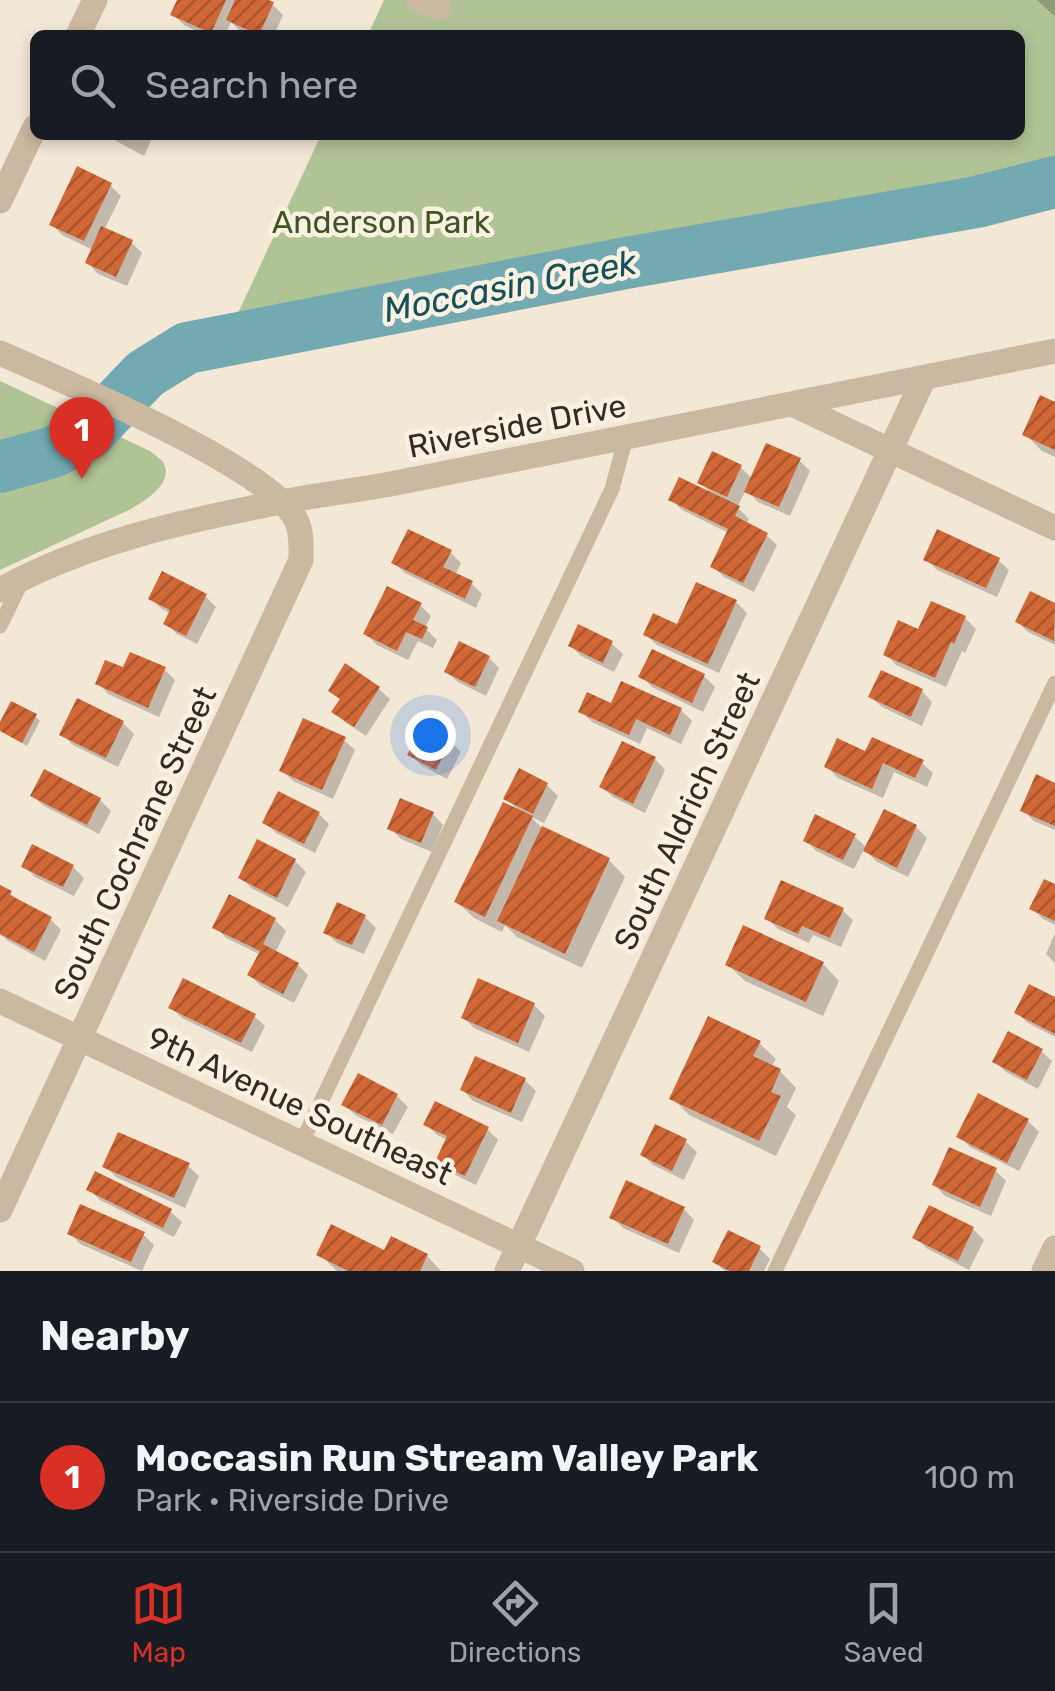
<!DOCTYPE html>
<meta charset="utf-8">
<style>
:root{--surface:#171b24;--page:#20242c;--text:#f1f3f6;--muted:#9ea1a6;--line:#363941;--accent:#d93025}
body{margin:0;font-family:Rubik,sans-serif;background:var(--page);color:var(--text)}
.you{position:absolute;left:430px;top:735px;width:35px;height:35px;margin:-25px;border:8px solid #fff;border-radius:50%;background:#1a73e8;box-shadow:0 0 0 15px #1a73e833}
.badge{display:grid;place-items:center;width:65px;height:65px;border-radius:50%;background:var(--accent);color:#fff;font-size:32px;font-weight:700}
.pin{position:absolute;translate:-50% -82px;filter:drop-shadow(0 2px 5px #0008)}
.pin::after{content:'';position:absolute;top:52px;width:35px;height:30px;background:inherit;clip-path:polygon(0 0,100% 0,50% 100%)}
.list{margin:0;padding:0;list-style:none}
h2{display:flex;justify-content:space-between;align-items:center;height:130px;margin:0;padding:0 40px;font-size:42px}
h2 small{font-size:32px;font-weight:400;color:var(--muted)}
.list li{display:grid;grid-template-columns:65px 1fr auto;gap:30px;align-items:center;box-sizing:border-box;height:150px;padding:0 40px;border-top:2px solid var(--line)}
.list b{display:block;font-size:38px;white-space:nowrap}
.list p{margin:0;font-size:32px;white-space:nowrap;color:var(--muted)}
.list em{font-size:32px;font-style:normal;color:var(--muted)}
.icon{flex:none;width:55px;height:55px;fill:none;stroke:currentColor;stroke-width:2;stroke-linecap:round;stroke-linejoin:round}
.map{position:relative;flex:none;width:1055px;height:1271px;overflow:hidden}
.search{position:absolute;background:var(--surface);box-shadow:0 5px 15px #0003;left:30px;right:30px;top:30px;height:110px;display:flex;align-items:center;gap:25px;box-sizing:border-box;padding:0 35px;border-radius:15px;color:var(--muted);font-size:38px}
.sheet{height:280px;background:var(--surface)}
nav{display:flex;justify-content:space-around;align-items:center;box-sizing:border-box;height:140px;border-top:2px solid var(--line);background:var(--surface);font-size:28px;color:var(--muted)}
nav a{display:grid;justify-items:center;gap:5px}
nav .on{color:var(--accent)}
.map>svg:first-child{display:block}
.park{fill:#b0c395}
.shadow{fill:#0003}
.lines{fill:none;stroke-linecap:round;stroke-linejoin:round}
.river{stroke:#73aab2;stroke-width:52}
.building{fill:url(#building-hatch)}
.service{stroke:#cbb8a1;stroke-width:15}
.minor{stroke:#cbb8a1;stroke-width:25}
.tertiary{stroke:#cbb8a1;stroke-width:25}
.labels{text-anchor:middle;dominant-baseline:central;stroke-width:9;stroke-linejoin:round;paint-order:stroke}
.park-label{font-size:32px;fill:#405526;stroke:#faf1e2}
.street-label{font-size:32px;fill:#352b25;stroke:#faf1e2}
.water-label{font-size:35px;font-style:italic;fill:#175059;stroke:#faf1e2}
</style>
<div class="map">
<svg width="1055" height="1271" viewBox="0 0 1055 1271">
<defs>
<pattern id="building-hatch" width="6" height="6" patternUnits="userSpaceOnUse" patternTransform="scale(2.5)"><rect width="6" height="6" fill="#d06736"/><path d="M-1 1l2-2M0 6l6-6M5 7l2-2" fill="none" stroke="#aa552d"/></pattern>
</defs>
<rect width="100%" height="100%" fill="#f3e7d6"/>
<path class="park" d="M384 0H1055V182L977 202 626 263 225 341 321 135H1020V35H368Z
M0 381 150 451C152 453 162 460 163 462 175 483 145 501 131 509L0 570Z"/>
<path class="shadow" d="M179 0H262L272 4 283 15 274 35H250L239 30 231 22 225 35H205L184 25 173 14Z
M1037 0H1055V16L1052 14Z
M105 135H152L153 136 144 156Z
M110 185 121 196 104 230 131 242 142 253 127 286 98 274 88 263 93 250 62 235 52 224Z
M1055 405V457L1042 451 1025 434Z
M800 461 810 471 790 516 758 502 746 490 737 507 749 519 746 525 766 535 777 545 754 592 724 577 713 566 729 533 682 510 671 499 713 495 700 482 740 467 753 479Z
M450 552 461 563 455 575 472 584 482 594 476 608 405 573 394 563Z
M926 559 998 560 1009 570 997 597 937 570Z
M1031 594 1055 606V645L1028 632 1018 622Z
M205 596 216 607 197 644 177 634 166 623 171 614 162 609 151 599Z
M736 602 747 613 719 673 657 645 646 635 678 627Z
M932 604 965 618 976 629 965 653 962 651 946 687 896 665 886 654 919 632Z
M420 605 431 616 425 628 437 640 433 648 418 641 408 660 377 645 366 634Z
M579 628 612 644 623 654 614 672 581 656 571 646Z
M489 658 499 668 486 696 458 682 447 672Z
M164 669 175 680 159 717 108 694 98 683 124 671Z
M641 676H704L715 687 703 712 652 687Z
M379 689 390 699 366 736 345 722 335 712 342 701 331 690Z
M922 691 932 702 922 726 882 707 871 697Z
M78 702 123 723 134 734 118 767 73 745 62 734Z
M612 706 681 710 692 721 681 744 647 728 640 744 592 722 581 711Z
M35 716 40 721 27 746 0 729V727Z
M344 740 355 750 333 799 293 781 282 770Z
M450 741 461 752 447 779 421 765 410 754Z
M867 754 922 763 933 773 927 787 894 772 883 798 838 778 827 767Z
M655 759 665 770 645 813 613 797 602 787Z
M520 772 547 785 558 796 544 823 530 816 542 828 609 860 625 877 582 968 517 937 505 925 502 932 474 918 457 902 520 812 506 798Z
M1055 785V830L1034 821 1023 810Z
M33 796 100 800 111 811 99 834 44 806Z
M319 814 329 824 315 853 276 833 265 822Z
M433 814 443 825 432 852 401 839 390 828Z
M916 827 927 838 908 877 877 862 864 849 854 869 816 851 806 840 854 836 867 848Z
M295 861 306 872 288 907 251 888 241 877Z
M24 866 73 867 84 878 74 896 35 877Z
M1055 887V925L1043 919 1032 908Z
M0 888 11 894 21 904 50 919 61 930 45 961 8 941 0 934Z
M842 910 853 920 841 947 813 935 809 943 778 929 767 918Z
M365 917 376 928 364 954 337 943 326 932Z
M275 920 286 931 275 953 298 965 308 975 294 1003 261 986 250 975 261 955 226 938 216 927Z
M1055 933V963L1046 954Z
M823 964 839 981 823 1016 745 981 728 965Z
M1055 1000V1037L1028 1023 1017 1013Z
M534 1005 545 1016 529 1052 474 1028 464 1018Z
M171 1007 254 1016 265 1026 252 1052 182 1018Z
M759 1043 776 1059 771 1067 780 1071 796 1088 787 1107 796 1115 776 1156 689 1115 672 1098Z
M1041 1051 1052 1061 1038 1089 1006 1072 995 1062Z
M525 1080 536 1091 522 1122 473 1101 463 1090Z
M397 1096 408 1107 393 1134 355 1115 344 1104Z
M1028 1121 1039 1132 1019 1171 970 1147 959 1136Z
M426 1124 487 1129 498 1140 476 1185 449 1172 438 1161 448 1140 437 1135Z
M656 1127 686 1142 697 1152 684 1180 653 1165 643 1155Z
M105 1166H188L199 1176 185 1208 116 1177Z
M995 1170 1006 1181 991 1216 945 1196 935 1185Z
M97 1175 171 1212 182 1222 174 1237 100 1200 89 1189Z
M684 1209 694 1220 679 1253 623 1228 612 1217Z
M973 1229 984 1240 969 1270 926 1248 916 1237Z
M70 1233 143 1234 154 1245 142 1271 80 1244Z
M759 1248 770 1259 764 1271H725L715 1262Z
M319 1254 427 1256 441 1271H337Z"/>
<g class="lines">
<path class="river" d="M0 467 53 452 88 434 145 374 187 348 626 263 977 202 1055 182"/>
</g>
<path class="building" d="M177 0H226L211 33 170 15Z
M235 0H268L274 2 259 35 226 20Z
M77 166 112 183 84 241 49 225Z
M101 226 133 240 116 277 85 263Z
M1040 395 1055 402V450L1022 435Z
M766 443 801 458 779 507 744 492Z
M712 451 742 465 727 497 697 483Z
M679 477 740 506 735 516 768 533 743 583 710 567 728 529 668 500Z
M408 529 452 550 443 567 473 581 465 599 391 563Z
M937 529 1000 558 986 588 923 560Z
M162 571 207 594 186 636 163 624 170 610 148 599Z
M696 582 737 600 708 664 643 635 653 613 677 624Z
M387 586 422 603 413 620 428 627 422 639 406 632 397 651 363 634Z
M1030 591 1055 603 1054 641 1015 622Z
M931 601 966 616 954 644 951 642 935 678 883 655 898 620 918 629Z
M578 624 613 641 603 663 568 646Z
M459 641 490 656 475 687 444 672Z
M652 649 705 674 692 703 638 677Z
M130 652 166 667 148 708 95 684 105 660 123 667Z
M345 663 380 687 354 727 331 712 340 699 328 691Z
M881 670 923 689 911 717 868 697Z
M621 681 682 708 670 735 636 719 629 735 578 712 587 692 611 703Z
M77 698 124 721 106 758 59 735Z
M11 701 37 714 22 743 0 731V722Z
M303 718 346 737 322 790 279 771Z
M423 724 452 739 436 770 407 755Z
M872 737 924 760 915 778 883 763 872 789 824 767 837 738 865 751Z
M622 741 656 757 633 804 599 787Z
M519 768 548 783 533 814 503 799Z
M44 769 101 798 87 825 30 796Z
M1036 774 1055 783V826L1020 811Z
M278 791 320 812 304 844 262 823Z
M400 798 434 812 421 843 387 829Z
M503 802 533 816 485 917 454 902Z
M884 809 917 825 897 868 863 851Z
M815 814 856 834 843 860 803 841Z
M542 826 610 858 565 954 497 921Z
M257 839 296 859 277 898 238 878Z
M32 844 74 865 63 887 21 867Z
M1044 879 1055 884V921L1029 909Z
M781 880 844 908 830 938 802 926 798 934 764 919Z
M0 885 12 891 10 895 52 917 34 952 0 934Z
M229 894 276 918 263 944 299 963 283 994 247 975 260 951 212 928Z
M337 902 366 915 352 945 323 933Z
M743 925 824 962 806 1002 725 965Z
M183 978 256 1014 241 1043 168 1008Z
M478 978 535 1003 518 1043 461 1018Z
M1029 984 1055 997V1034L1014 1013Z
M708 1016 761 1041 753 1056 781 1069 771 1092 781 1096 759 1141 669 1099Z
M1008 1031 1043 1049 1027 1080 992 1062Z
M475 1056 526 1078 511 1113 460 1090Z
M358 1073 398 1094 382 1125 341 1105Z
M978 1093 1029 1119 1007 1163 956 1137Z
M435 1101 489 1127 465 1176 435 1162 447 1136 423 1125Z
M655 1124 687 1139 672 1171 640 1155Z
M118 1132 190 1163 174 1198 102 1167Z
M949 1147 997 1168 980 1207 932 1185Z
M95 1171 172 1209 163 1228 86 1190Z
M626 1180 685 1207 668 1244 609 1218Z
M80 1204 145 1232 131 1262 67 1234Z
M929 1205 974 1227 958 1261 912 1238Z
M331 1224 384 1250 391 1236 428 1254 420 1271H348L316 1255Z
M728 1230 761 1246 749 1271H730L712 1262Z"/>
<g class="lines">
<path class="service" d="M0 626 22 581
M301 1144 612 489 626 437
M775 1271 1055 683"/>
<path class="minor" d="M418 0 439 8
M794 405 1055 528
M0 1001 572 1271
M507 1271 924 378
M1044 1271 1055 1248"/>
<path class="tertiary" d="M78 35 95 0
M0 201 35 127
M0 353C60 380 274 468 297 522 302 533 301 548 301 560L0 1210
M0 590C87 542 184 521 281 502 321 494 361 490 401 482 619 438 837 396 1055 351"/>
</g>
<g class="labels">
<g class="park-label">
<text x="381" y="222">Anderson Park</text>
</g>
<g class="street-label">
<text transform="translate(517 426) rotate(-11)">Riverside Drive</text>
<text transform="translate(687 811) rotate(-65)">South Aldrich Street</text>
<text transform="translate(135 843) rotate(-65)">South Cochrane Street</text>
<text transform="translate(300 1106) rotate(25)">9th Avenue Southeast</text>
</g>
<g class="water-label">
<text transform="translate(510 286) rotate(-11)">Moccasin Creek</text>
</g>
</g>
</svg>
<div class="you"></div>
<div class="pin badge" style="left:82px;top:479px">1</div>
<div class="search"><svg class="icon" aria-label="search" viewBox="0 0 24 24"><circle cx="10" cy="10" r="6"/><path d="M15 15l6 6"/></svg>Search here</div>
</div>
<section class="sheet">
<h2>Nearby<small></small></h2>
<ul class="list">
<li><span class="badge">1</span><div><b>Moccasin Run Stream Valley Park</b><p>Park · Riverside Drive</p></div><em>100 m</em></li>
</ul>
</section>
<nav>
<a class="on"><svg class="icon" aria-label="map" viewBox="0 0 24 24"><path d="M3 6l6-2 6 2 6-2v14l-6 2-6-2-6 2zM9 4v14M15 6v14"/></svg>Map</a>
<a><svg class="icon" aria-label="directions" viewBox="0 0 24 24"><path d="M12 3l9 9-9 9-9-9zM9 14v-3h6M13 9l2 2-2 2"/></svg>Directions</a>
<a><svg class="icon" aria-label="saved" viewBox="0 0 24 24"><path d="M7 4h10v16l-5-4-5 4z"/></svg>Saved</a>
</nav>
